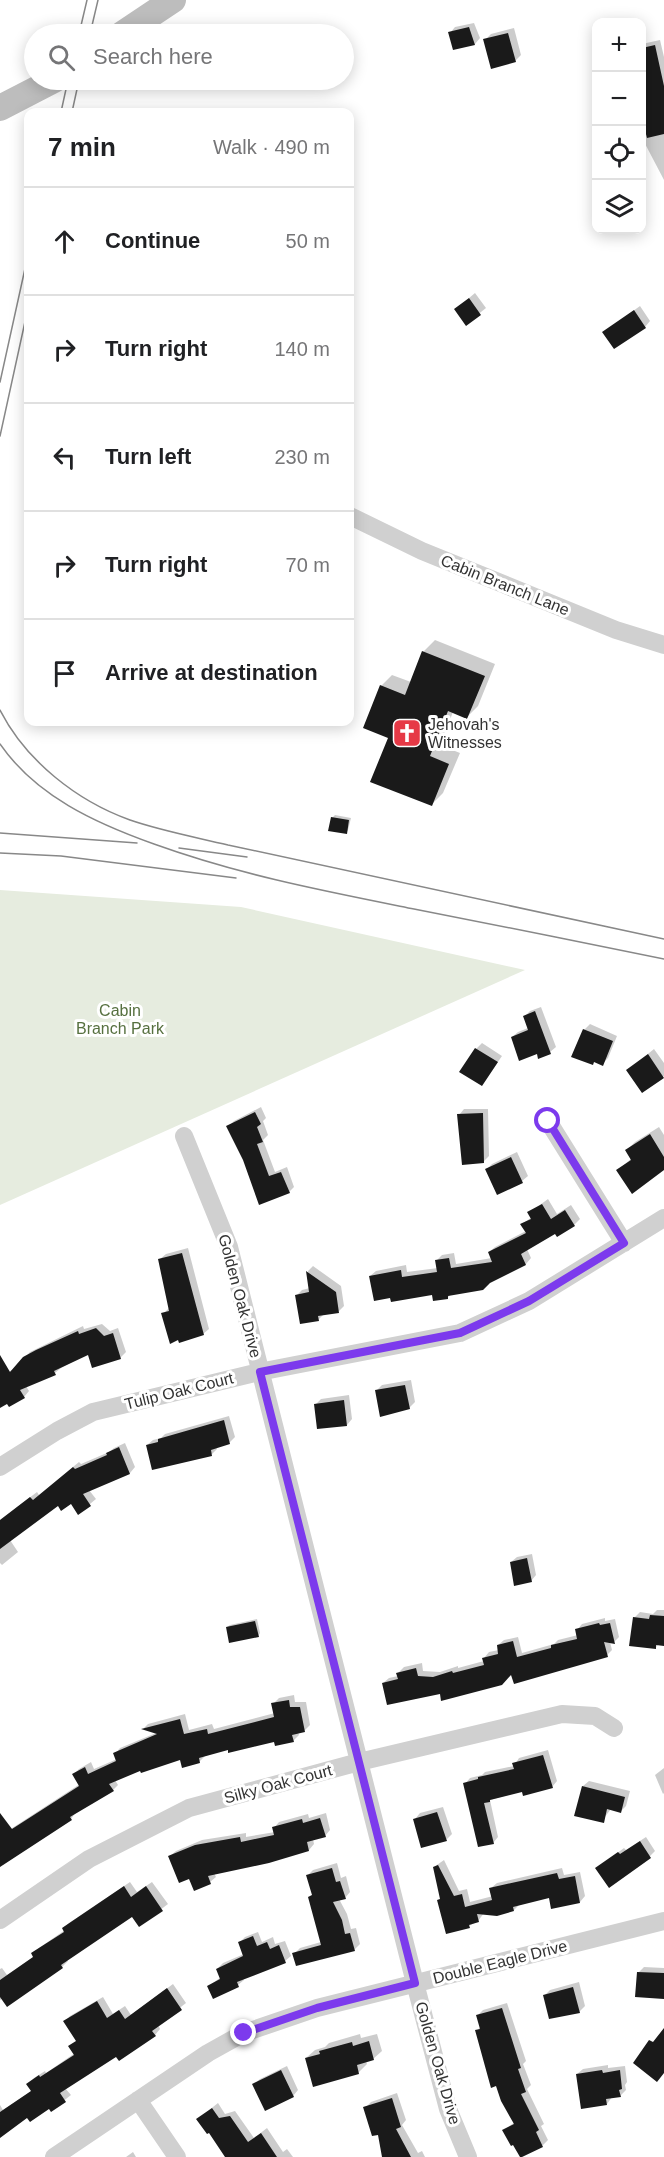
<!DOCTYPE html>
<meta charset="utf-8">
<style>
:root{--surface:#fff;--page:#f2f2f2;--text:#202124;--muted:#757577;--line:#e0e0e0}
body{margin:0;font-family:Arial,sans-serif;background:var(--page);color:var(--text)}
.controls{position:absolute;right:18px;top:18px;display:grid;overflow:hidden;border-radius:12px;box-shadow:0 3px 15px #0003}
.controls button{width:54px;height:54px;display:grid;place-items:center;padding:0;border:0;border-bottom:2px solid var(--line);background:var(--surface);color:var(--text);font:30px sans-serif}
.stop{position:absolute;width:18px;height:18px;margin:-14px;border:4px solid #7c3aed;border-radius:50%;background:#fff}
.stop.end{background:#7c3aed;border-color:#fff;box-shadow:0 2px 6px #0008}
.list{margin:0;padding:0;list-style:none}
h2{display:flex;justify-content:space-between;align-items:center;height:78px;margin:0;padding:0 24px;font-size:26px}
h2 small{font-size:20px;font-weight:400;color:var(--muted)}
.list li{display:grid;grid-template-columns:39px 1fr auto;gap:18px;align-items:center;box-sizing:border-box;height:108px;padding:0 24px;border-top:2px solid var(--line)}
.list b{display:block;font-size:22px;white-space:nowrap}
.list em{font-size:20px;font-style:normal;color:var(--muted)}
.icon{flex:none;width:33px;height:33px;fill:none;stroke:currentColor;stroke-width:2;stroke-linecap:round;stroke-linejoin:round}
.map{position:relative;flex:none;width:664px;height:2157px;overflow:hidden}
.search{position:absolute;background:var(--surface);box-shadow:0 3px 15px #0003;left:24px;top:24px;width:330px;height:66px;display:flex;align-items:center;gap:15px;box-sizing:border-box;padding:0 21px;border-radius:33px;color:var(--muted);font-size:22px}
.panel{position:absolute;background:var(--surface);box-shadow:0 3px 15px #0003;left:24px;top:108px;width:330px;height:618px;border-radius:12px}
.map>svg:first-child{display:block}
.green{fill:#e6ecdf}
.shadow{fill:#0003}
.building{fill:#1a1a1a}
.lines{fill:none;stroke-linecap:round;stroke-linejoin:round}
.street{stroke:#d0d0d0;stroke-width:18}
.secondary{stroke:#bdbdbd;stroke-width:26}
.tram{stroke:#888;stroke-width:1.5}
.route{stroke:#7c3aed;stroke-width:8}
.labels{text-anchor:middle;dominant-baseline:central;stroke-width:6;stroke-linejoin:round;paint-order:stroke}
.street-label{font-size:16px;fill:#333;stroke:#fff}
.poi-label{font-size:16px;fill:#333;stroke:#fff;text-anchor:start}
.park-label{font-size:16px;fill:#56703f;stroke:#fff}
</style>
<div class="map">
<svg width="664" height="2157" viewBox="0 0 664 2157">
<rect width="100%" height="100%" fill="#fff"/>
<path class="green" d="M0 890 241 907 525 970 0 1205Z"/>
<path class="shadow" d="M474 23 480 38 475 44 454 49 450 33 455 27Z
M514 28 521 55 515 61 485 40 491 34Z
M660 40 664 57V180L642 138 644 136 642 126V116L643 114 642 110V44Z
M240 108 242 112H229Z
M475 293 486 308 466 324 456 309Z
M640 306 650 321 645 327 604 332Z
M435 640 495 664 478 706 467 717 453 712 440 745 460 753 443 793 432 804 390 737 381 686 392 675 411 682 423 652Z
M335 815 351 818 348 830 346 833 332 818Z
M541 1007 556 1047 550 1052H537L512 1037 518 1032 528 1028 525 1016 530 1011Z
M590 1024 617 1036 608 1058 602 1064 584 1030Z
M482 1043 502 1056 482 1085 476 1049Z
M654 1049 664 1063V1076L643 1091 628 1070Z
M261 1107 266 1118 263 1121 268 1135 263 1140 275 1172 287 1167 294 1187 289 1192 245 1160 228 1127 234 1121Z
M464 1109H488L489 1156 483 1162 459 1115Z
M659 1127 664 1135V1168L618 1170 632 1158 627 1150 635 1142Z
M517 1152 528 1176 522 1181 487 1169 492 1164Z
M548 1199 557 1214 571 1205 580 1219 574 1225 555 1232 527 1249 531 1258 526 1264 490 1281 451 1294 448 1297 370 1276 376 1271 406 1265 407 1272 438 1268 437 1260 442 1255 454 1253 456 1264 492 1258 489 1252 495 1247 526 1231 522 1224 532 1217 529 1213Z
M188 1248 209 1329 203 1334 163 1314 169 1308 160 1259 166 1254Z
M313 1266 341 1286 344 1306 339 1311 324 1314 318 1320 297 1295 302 1290 310 1288 308 1271Z
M102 1324 110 1331 118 1328 126 1352 120 1358 89 1353 61 1368 55 1373 26 1386 29 1391 24 1397 0 1406V1377L14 1369 30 1352 83 1326 84 1329Z
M411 1380 415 1402 409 1408 376 1391 382 1385Z
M349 1395 352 1419 347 1425 315 1405 321 1399Z
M229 1416 235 1437 230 1442 216 1447 217 1449 212 1454 147 1445 153 1440 161 1438 165 1434Z
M125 1443 135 1467 130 1473 89 1490 96 1499 79 1513 71 1502 58 1504 10 1540 18 1552 2 1565 0 1563V1520L37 1492 39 1495 79 1462 81 1464 109 1452 114 1448Z
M532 1554 536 1575 531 1581 511 1562 517 1557Z
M657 1610H664V1644H659L655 1648 634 1618 640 1612 653 1614Z
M605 1618V1621L615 1619 619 1637 614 1642H610L612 1650 607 1655 512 1673 441 1692 383 1683 389 1678 398 1676V1673L404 1667 422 1663 423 1671 440 1672 458 1666V1668L484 1661V1658L489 1652 499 1650 498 1645 504 1640 518 1637 522 1653 554 1644 558 1640 578 1635 577 1630 582 1624Z
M257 1619 260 1633 258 1636 227 1627 230 1625Z
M294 1695 295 1702H306L310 1725 305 1730 298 1732 299 1735 293 1741H276L229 1748 205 1756 199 1762 181 1758 141 1769 115 1780 118 1785 113 1790 76 1812 71 1819 0 1866V1836L80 1784 74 1774 79 1769 91 1762 94 1769 117 1759 115 1754 120 1748 156 1733 144 1728 148 1724 185 1714 189 1730 212 1724 214 1729 275 1713 273 1704 279 1698Z
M548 1750 557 1781 552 1787 523 1791 490 1800 498 1837 493 1843 465 1784 470 1778 482 1775 485 1772 514 1766 519 1758Z
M664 1768V1793L663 1794 655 1775Z
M589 1781 630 1791 626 1806 621 1811 611 1809 604 1818 583 1786Z
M443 1807 452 1834 447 1839 422 1846 415 1819 420 1813Z
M326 1813 330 1830 325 1836 313 1839 314 1844 309 1850 214 1873 216 1877 210 1882 190 1877 170 1856 176 1851 202 1840 246 1833V1837L275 1832 274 1828 279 1822 308 1814 309 1818Z
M646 1837 655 1851 650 1856 597 1868 624 1848 626 1850Z
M444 1860 459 1891 467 1889 470 1902 493 1896 491 1888 497 1883 562 1868 564 1875 580 1872 585 1896 580 1902 550 1896 519 1905 514 1910 484 1913 478 1921 469 1926 442 1898 434 1867Z
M337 1863 341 1878 346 1876 350 1892 345 1898 339 1899 347 1914 351 1929 356 1928 360 1944 354 1950 294 1954 300 1948 321 1942 310 1897 313 1894 308 1875 313 1870Z
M130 1882 137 1892 152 1882 168 1904 140 1925 132 1915 66 1959 68 1961 62 1967 8 2005 3 1998 0 2000V1969L2 1968 7 1975 35 1956 39 1948 65 1930 64 1928 69 1923Z
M258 1932 262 1942 273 1937 275 1944 285 1941 291 1956 285 1961 243 1978 244 1980 238 1985 214 1997 209 1986 221 1977 217 1969 223 1963 244 1954 239 1943 245 1937Z
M644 1967 664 1968V1998L638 1973Z
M579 1982 585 2006 579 2012 545 1995 550 1990Z
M173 1984 186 2003 158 2025 160 2029 155 2035 116 2055 65 2088 71 2095 52 2110 49 2107 27 2116 0 2136V2105L3 2110 33 2090 28 2084 34 2078 45 2071 46 2073 75 2053 77 2040 65 2021 70 2016 103 1997 113 2014 125 2006 131 2015Z
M507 2003 526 2061 523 2064 531 2085 527 2089 544 2124 541 2126 548 2140 543 2145 521 2156 504 2130 515 2122 477 2031 481 2026 478 2015 483 2010Z
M360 2034 361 2038 377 2034 382 2051 373 2059 366 2061 367 2064 358 2073 306 2058 315 2050 325 2047 329 2043Z
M608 2065V2068L625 2066 627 2082 625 2085 626 2090 620 2096 612 2097 607 2104 577 2074 583 2069Z
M287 2066 298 2090 293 2096 254 2084 260 2079Z
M397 2093 406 2120 402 2125 418 2153 422 2151 425 2157H383L379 2133 365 2108 371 2102Z
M218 2103 225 2114 235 2111 254 2138 267 2128 283 2152 287 2149 293 2157H251L209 2131 198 2119Z
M133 2152 136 2157H126Z"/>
<path class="building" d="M469 27 475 45 453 50 448 32Z
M508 33 516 62 491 69 483 39Z
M655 45 664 86V134L647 138 644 126 642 127V48Z
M469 298 481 315 466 326 454 309Z
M634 310 646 328 614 349 602 332Z
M422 651 485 676 467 719 448 711 430 756 449 764 432 806 370 782 388 738 363 728 380 685 405 695Z
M331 817 349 820 347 834 328 831Z
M535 1011 551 1054 538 1059 537 1054 519 1061 511 1037 528 1030 523 1016Z
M583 1029 613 1041 603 1066 594 1062 593 1065 571 1057Z
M475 1048 498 1062 482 1086 459 1072Z
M648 1054 664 1078 642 1093 626 1070Z
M255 1112 261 1124 257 1127 263 1142 257 1144 269 1176 281 1172 290 1193 259 1205 243 1160 226 1126Z
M483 1113 484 1163 462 1165 457 1114Z
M650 1134 664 1157V1170L632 1194 616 1170 631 1160 625 1150Z
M511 1157 523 1183 497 1195 485 1169Z
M542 1204 551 1219 565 1210 575 1226 557 1237 555 1234 521 1254 526 1265 490 1283 483 1290 448 1296V1299L433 1301 432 1295 391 1302 390 1298 374 1301 369 1276 401 1270 402 1277 437 1272 435 1260 449 1258 451 1268 492 1262 488 1252 526 1233 520 1224 531 1219 527 1212Z
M182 1253 204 1335 179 1343 178 1340 170 1344 161 1313 169 1311 158 1259Z
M306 1271 336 1292 339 1313 318 1316 319 1321 300 1324 295 1295 309 1292Z
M96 1328 104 1336 113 1333 121 1359 92 1368 88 1355 54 1371 56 1375 20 1390 25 1398 9 1407 7 1404 0 1408V1355L10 1372 23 1357 36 1350 78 1331 79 1334Z
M405 1385 410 1409 380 1417 375 1390Z
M344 1400 347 1426 317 1429 314 1404Z
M224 1420 230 1444 211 1450 212 1456 152 1470 146 1445 158 1442V1439Z
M119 1447 130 1474 83 1494 91 1506 78 1515 71 1504 61 1511 58 1506 0 1549V1520L30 1497 33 1500 73 1467 75 1469 107 1455 106 1453Z
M527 1558 532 1582 514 1586 510 1562Z
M650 1615 664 1616V1646L656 1645V1649L629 1646 633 1617 649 1619Z
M255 1621 259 1637 229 1643 226 1627Z
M599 1623 600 1625 610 1623 615 1644 604 1642 608 1657 514 1684 511 1675 502 1685 441 1701 440 1694 387 1705 382 1683 398 1679 396 1673 416 1668 418 1676 433 1677 452 1671 453 1673 484 1665 482 1658 498 1654 497 1645 513 1641 517 1657 551 1648V1645L577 1639 575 1629Z
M289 1700 290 1707H300L305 1732 292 1735 294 1742 275 1746 274 1742 228 1753V1750L199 1758 200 1763 182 1768 180 1760 141 1773 140 1771 109 1784 114 1791 70 1817 72 1820 0 1867V1813L12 1829 79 1786 72 1774 85 1767 88 1774 116 1761 113 1753 157 1734 141 1729 180 1719 184 1734 207 1729 208 1734 274 1717 271 1703Z
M543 1755 553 1788 523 1796 522 1792 490 1800V1802L484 1803 494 1844 478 1847 463 1783 478 1779V1777L514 1769 512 1763Z
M582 1786 625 1797 621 1813 607 1809 604 1823 574 1816Z
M437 1812 447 1841 421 1848 413 1819Z
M320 1818 326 1837 307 1842 309 1851 269 1863 208 1876 211 1884 194 1891 189 1879 179 1883 168 1856 195 1845 240 1837 241 1842 274 1835 272 1827 302 1819 303 1823Z
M640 1841 651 1858 609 1888 595 1868 618 1852 620 1854Z
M438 1865 454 1896 462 1894 465 1907 492 1900 489 1888 557 1873 559 1879 575 1876 580 1903 551 1909 549 1898 513 1907 514 1911 504 1914 497 1916 477 1914 479 1922 469 1925 470 1928 446 1934 437 1900 440 1899 433 1867Z
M332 1868 336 1882 340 1881 346 1899 333 1902 342 1920 345 1934 350 1933 355 1951 296 1966 292 1953 321 1945 308 1897 312 1895 306 1875Z
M124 1886 131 1897 146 1886 163 1911 139 1927 132 1917 61 1965 63 1968 7 2007 0 1997V1980L33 1957 31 1953 64 1932 62 1928Z
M253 1936 257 1946 267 1942 270 1949 279 1945 286 1963 237 1982 239 1987 213 1999 207 1986 220 1979 216 1969 243 1956 238 1942Z
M637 1972 664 1973V1999L635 1997Z
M573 1987 580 2013 549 2019 543 1995Z
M167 1988 182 2010 152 2031 156 2036 119 2061 116 2057 60 2093 66 2102 51 2112 49 2109 30 2122 27 2118 0 2138V2112L31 2091 26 2084 39 2075 40 2077 74 2055 68 2046 76 2041 63 2021 97 2001 107 2018 119 2010 125 2019Z
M502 2008 521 2068 518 2069 526 2092 521 2094 539 2130 536 2132 543 2147 522 2157H520L513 2145 511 2146 502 2130 514 2124 501 2101 496 2086 491 2088 475 2030 480 2029 476 2015Z
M664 2028V2073L657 2082 633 2063 649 2040 653 2042Z
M369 2041 374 2060 357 2065 359 2074 313 2087 305 2058 320 2054 319 2051 352 2042 353 2046Z
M281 2070 294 2097 265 2111 252 2084Z
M602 2070 603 2073 620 2070 622 2089 619 2090 621 2097 606 2099 607 2105 581 2109 576 2074Z
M392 2098 401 2127 396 2129 411 2157H382L378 2135 372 2136 363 2107Z
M212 2108 219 2118 230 2116 248 2142 261 2133 277 2157H225L209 2133 207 2134 196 2119Z"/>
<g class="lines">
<path class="street" d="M350 516 422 551 616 630 664 645
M548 1121 624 1243
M184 1136 229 1247 415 1983 448 2109 468 2157
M0 1467 57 1431 93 1412 259 1372 460 1333 529 1301 664 1218
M0 1920 89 1859 189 1808 359 1762 562 1714 595 1716 614 1728
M138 2100 177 2157
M54 2157 208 2053 244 2033 317 2008 664 1921"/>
<path class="secondary" d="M122 34 173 0
M0 108 54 80"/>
<path class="tram" d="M79 34 87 0
M90 34 98 0
M61 112 68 80
M72 112 79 80
M0 382 28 255
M0 436 28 308
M0 710C26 761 77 801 130 820 162 831 195 837 228 845L664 939
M0 744C36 796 95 823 154 844 240 875 324 891 414 909 497 925 581 942 664 959
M0 833 137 843
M179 848 247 857
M0 853 61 856 236 878"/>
</g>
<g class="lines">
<path class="route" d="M244 2033 317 2008 415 1983 260 1372 460 1333 529 1301 624 1243 548 1121"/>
</g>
<defs>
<g id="church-square" transform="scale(1.5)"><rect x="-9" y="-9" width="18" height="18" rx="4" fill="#e63946" stroke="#fff"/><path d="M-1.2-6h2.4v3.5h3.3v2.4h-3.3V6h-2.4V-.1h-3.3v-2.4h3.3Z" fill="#fff"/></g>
</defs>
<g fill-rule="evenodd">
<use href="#church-square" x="407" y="733"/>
</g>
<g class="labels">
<g class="street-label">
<text transform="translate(505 585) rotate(22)">Cabin Branch Lane</text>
<text transform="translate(240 1296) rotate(75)">Golden Oak Drive</text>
<text transform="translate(179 1391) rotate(-14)">Tulip Oak Court</text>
<text transform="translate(278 1784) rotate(-15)">Silky Oak Court</text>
<text transform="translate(500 1962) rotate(-14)">Double Eagle Drive</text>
<text transform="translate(438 2063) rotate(74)">Golden Oak Drive</text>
</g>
<g class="poi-label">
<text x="428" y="724">Jehovah's<tspan x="428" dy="18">Witnesses</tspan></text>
</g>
<g class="park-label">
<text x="120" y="1010">Cabin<tspan x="120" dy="18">Branch Park</tspan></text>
</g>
</g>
</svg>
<div class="controls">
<button>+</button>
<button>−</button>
<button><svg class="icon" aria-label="locate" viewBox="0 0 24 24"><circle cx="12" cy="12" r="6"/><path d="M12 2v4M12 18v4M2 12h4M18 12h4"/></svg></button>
<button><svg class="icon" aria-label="layers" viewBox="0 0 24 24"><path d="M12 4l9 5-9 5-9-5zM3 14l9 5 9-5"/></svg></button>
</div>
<div class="stop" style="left:548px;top:1121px"></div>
<div class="stop end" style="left:244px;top:2033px"></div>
<div class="search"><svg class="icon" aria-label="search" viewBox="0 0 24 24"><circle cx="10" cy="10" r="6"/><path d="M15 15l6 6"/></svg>Search here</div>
<section class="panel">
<h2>7 min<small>Walk · 490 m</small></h2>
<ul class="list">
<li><svg class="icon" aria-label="ahead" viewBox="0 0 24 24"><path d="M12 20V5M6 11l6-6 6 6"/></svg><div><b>Continue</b></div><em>50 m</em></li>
<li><svg class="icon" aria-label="right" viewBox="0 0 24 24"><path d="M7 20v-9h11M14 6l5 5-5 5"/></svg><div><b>Turn right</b></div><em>140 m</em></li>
<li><svg class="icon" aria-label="left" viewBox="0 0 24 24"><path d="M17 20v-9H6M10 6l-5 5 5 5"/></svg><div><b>Turn left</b></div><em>230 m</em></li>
<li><svg class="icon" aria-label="right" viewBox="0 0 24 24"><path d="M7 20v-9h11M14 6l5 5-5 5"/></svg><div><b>Turn right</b></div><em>70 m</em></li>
<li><svg class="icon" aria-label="arrive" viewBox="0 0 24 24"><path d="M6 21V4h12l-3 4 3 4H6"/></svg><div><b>Arrive at destination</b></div></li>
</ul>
</section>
</div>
